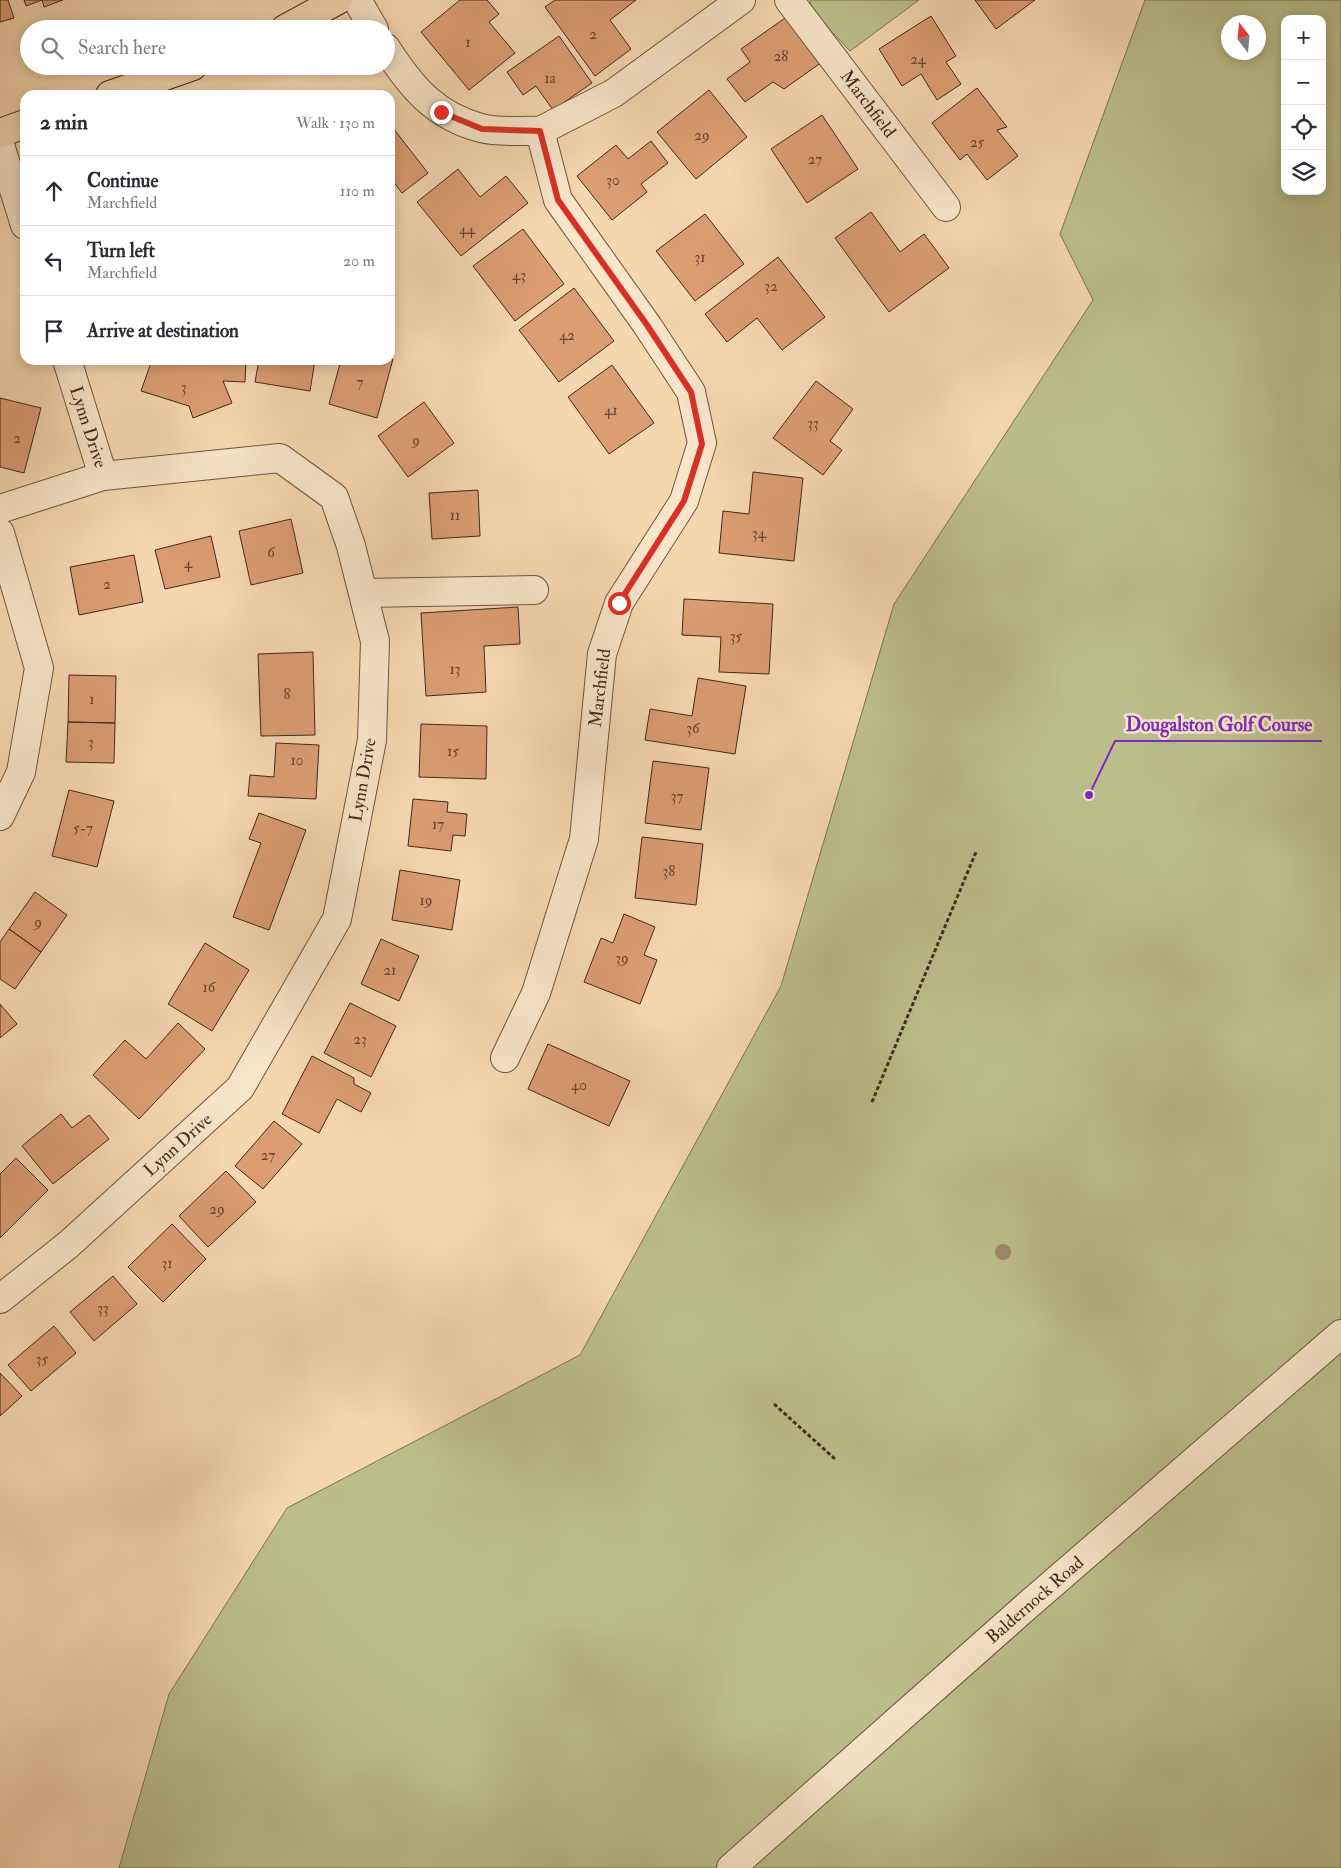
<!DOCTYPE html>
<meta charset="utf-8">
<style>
:root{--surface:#fff;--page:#f7f7f7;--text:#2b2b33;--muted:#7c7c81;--line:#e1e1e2}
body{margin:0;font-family:"IM FELL Double Pica",serif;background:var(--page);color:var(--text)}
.controls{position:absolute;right:15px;top:15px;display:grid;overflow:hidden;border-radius:10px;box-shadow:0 2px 12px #0003}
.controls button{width:45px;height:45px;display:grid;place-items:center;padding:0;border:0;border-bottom:1px solid var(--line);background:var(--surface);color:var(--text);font:25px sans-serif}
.compass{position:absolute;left:1221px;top:15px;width:45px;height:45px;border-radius:50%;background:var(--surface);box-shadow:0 2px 12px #0003;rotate:344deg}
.stop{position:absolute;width:15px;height:15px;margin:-11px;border:4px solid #d93025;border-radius:50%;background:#fff}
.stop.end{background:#d93025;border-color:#fff;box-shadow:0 1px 5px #0008}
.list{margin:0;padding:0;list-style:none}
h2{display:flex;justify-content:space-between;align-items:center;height:65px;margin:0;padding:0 20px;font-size:21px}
h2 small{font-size:16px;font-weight:400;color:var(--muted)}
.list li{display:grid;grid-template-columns:32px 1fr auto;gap:15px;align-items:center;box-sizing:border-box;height:70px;padding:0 20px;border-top:1px solid var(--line)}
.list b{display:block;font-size:19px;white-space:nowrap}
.list p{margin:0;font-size:16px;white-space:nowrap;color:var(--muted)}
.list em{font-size:16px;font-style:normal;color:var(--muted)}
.icon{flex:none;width:28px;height:28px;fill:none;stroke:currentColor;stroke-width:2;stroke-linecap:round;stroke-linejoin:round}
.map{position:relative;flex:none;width:1341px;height:1868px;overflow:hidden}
.search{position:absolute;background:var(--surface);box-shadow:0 2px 12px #0003;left:20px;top:20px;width:375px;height:55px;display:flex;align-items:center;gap:12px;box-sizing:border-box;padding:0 18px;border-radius:28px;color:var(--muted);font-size:19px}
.panel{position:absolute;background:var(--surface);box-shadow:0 2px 12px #0003;left:20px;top:90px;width:375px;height:275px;border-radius:15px}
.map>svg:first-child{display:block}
.green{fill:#bbbe8b;stroke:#7f7454;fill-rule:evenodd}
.building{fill:#db9d72;stroke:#43291c}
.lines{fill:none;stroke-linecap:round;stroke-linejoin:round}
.street-casing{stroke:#705440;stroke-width:30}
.primary-casing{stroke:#43291c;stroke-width:30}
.path{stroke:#43291c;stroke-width:3;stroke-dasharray:4 2.5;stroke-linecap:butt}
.street{stroke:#f8e5ca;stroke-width:28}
.primary{stroke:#f5d7ae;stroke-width:28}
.tree{fill:#a0886a}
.route{stroke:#d93025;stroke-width:6}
.labels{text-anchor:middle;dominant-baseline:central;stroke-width:5;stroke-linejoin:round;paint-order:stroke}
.number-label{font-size:15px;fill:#694632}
.street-label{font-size:18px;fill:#43291c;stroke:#f8e5ca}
.leader{fill:none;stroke:#7b2cbf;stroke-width:2}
.callout-dot{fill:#7b2cbf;stroke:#f8e5ca;stroke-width:2}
.callout-label{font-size:19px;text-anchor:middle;font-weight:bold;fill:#7b2cbf;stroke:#f8e5ca;stroke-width:5;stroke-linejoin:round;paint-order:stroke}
</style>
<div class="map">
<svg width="1341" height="1868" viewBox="0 0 1341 1868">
<rect width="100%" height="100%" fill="#f5d7ae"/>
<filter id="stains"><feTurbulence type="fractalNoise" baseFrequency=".004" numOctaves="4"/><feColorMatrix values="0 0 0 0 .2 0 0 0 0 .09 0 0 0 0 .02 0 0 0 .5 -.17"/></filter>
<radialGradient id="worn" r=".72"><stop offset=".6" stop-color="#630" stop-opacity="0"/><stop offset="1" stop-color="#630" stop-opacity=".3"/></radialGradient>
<path class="green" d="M810 0H919L850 51 811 10Z
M1145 0H1341V1868H119L169 1694 287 1508 580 1355 781 986 894 604 1093 300 1060 234ZM1285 19H1322V191H1285ZM1228 22H1258V52H1228Z"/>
<path class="building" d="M0 0H8L14 18 0 22Z
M24 0H63L44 7 42 0 26 6Z
M460 0H487L499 14 489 22 515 53 469 90 421 32Z
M555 0H636L610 20 631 49 595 76 545 7Z
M975 0H1035L996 29Z
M788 16 822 62 784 89 773 82 745 102 727 79 750 62 741 49Z
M931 16 956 56 946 62 961 84 937 100 921 74 902 86 879 49Z
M559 36 592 83 553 110 536 86 523 95 507 72Z
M977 88 1007 127 997 130 1018 156 987 180 967 154 960 160 932 123Z
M709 90 747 137 696 179 657 132Z
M822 115 858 169 807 203 771 149Z
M393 128 428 173 402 193 390 177V130Z
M651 141 668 163 641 184 647 192 612 220 577 176 616 145 628 159Z
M458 169 480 197 506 176 528 203 461 256 417 202Z
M871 212 900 252 924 234 949 268 889 312 835 238Z
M705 214 744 264 695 301 656 251Z
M523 229 564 284 515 321 473 266Z
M778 257 825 317 782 350 757 318 727 342 705 314Z
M574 288 614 341 559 382 519 330Z
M393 359 377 418 329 404 341 360Z
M152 360H246L245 382 223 381 232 403 193 418 189 406 141 391Z
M259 360H315L310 391 255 382Z
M612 365 654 423 609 454 568 397Z
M816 381 853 409 830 441 842 450 823 475 773 438Z
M0 398 41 408 24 473 0 467Z
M424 402 454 443 408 477 378 436Z
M753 472 803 478 794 561 719 553 723 511 749 514Z
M478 490 480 536 432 539 429 493Z
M291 519 303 573 251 585 239 531Z
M211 536 220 577 165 589 155 550Z
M134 555 143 602 79 615 70 567Z
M684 599 773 604 769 674 719 672 721 637 682 635Z
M518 607 520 644 484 646 486 692 426 696 421 613Z
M313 652 315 735 261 736 258 654Z
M69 675 116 676 115 723 68 722Z
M698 678 746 686 735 754 645 740 650 709 692 716Z
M68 722 115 723 114 763 66 762Z
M421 724 487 726 486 779 419 777Z
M276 743 319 745 316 799 248 796 250 775 274 777Z
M653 761 709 768 701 830 645 823Z
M69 790 114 801 97 867 52 856Z
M413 799 448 802 447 812 467 814 465 836 453 835 451 851 408 846Z
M259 813 306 830 269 930 233 917 261 843 249 839Z
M642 837 703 844 696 905 635 898Z
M400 870 460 880 452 930 392 920Z
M35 892 67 915 41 952 9 929Z
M624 914 655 927 644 955 657 960 640 1004 584 982 601 938 613 943Z
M9 929 41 952 15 989 0 979V942Z
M381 939 419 956 399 1001 361 984Z
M205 943 249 970 212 1031 168 1004Z
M350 1003 396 1026 371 1077 324 1053Z
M0 1004 17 1024 0 1038Z
M178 1023 205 1049 139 1119 93 1075 125 1040 146 1059Z
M548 1044 630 1081 609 1126 528 1089Z
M312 1056 354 1078V1084L371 1093 361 1112 337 1099 319 1133 282 1114Z
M61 1114 72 1128 89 1115 109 1139 53 1184 22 1146Z
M274 1121 302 1144 263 1189 235 1166Z
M16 1158 48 1190 0 1238V1174Z
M226 1171 256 1202 208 1247 179 1216Z
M172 1224 206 1259 163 1302 128 1267Z
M113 1276 137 1304 94 1341 70 1312Z
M54 1326 76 1353 31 1391 8 1365Z
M0 1373 22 1396 0 1416Z"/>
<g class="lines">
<g class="street-casing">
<path id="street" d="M357 0 374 29
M789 0 946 207
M386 48C411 87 435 116 481 128 499 133 521 130 540 131L558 200 647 325 691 392 702 443 684 501 619 603 602 654 584 839 536 993 505 1058
M540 131 614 93 741 0
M0 145 25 225
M67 360 103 476
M0 509 103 476 280 458 334 497 351 546 375 641 372 740 337 919 240 1088 69 1244 0 1299
M0 533 39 668 21 772 0 816
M363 593 534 590
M731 1868 1028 1605 1341 1334"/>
</g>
<g class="primary-casing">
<path id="primary" d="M285 29 338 0
M110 95 193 66
M0 133 25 124"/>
</g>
<path class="path" d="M872 1102 976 852
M774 1404 835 1459"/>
<use href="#street" class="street"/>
<use href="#primary" class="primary"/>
</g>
<circle class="tree" cx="1003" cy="1252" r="8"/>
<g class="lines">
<path class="route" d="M441 112 482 129 540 131 558 200 647 325 691 392 702 444 684 501 619 603"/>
</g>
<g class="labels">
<g class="number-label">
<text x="593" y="34">2</text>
<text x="468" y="42">1</text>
<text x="781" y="56">28</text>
<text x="918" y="59">24</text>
<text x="550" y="78">1a</text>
<text x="702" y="135">29</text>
<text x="977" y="142">25</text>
<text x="815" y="159">27</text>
<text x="613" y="180">30</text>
<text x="467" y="229">44</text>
<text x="700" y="257">31</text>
<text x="519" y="275">43</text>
<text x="771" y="286">32</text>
<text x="567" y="335">42</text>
<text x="360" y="382">7</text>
<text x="184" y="387">3</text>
<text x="611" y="410">41</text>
<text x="813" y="423">33</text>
<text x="17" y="438">2</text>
<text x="416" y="440">9</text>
<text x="455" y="515">11</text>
<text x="759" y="533">34</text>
<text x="271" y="552">6</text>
<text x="188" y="563">4</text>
<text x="107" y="584">2</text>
<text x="736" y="636">35</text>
<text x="455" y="669">13</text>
<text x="287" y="694">8</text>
<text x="92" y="699">1</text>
<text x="693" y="728">36</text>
<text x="91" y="742">3</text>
<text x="453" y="751">15</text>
<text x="297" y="760">10</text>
<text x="677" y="796">37</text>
<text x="438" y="824">17</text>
<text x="83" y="828">5-7</text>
<text x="669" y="871">38</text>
<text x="426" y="900">19</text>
<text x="38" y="922">9</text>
<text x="622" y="958">39</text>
<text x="390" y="970">21</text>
<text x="209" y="987">16</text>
<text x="360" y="1039">23</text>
<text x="579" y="1085">40</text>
<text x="268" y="1155">27</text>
<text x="217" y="1209">29</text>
<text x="167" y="1263">31</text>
<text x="103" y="1308">33</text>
<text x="42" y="1359">35</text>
</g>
<g class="street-label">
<text transform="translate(868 104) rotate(53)">Marchfield</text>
<text transform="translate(88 427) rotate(72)">Lynn Drive</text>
<text transform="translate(600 688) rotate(-83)">Marchfield</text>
<text transform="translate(363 780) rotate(-80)">Lynn Drive</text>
<text transform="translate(178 1145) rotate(-42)">Lynn Drive</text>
<text transform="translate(1035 1600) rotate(-41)">Baldernock Road</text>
</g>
</g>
<path class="leader" d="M1089 795L1115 741H1322"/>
<circle class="callout-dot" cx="1089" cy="795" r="5"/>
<g class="callout-label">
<text x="1219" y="731">Dougalston Golf Course</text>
</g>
<rect width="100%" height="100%" filter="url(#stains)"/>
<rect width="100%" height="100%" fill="url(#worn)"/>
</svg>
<div class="controls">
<button>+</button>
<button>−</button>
<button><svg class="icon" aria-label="locate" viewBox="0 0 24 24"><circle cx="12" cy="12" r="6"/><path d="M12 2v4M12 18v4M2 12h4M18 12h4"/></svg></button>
<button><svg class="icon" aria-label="layers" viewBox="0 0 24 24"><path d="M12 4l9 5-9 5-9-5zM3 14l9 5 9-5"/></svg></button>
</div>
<svg class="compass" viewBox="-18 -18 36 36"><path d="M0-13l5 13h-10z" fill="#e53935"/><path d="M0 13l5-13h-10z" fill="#7c7c81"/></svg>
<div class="stop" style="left:619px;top:603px"></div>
<div class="stop end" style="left:441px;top:112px"></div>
<div class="search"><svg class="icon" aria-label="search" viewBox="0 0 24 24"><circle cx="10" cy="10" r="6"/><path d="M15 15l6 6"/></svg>Search here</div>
<section class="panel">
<h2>2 min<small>Walk · 130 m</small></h2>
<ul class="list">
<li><svg class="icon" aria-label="ahead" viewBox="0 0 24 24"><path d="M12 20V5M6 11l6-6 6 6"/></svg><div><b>Continue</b><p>Marchfield</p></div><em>110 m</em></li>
<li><svg class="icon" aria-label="left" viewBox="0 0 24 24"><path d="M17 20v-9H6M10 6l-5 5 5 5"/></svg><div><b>Turn left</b><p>Marchfield</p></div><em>20 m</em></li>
<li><svg class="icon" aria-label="arrive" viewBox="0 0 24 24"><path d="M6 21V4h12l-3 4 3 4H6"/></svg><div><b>Arrive at destination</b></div></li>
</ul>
</section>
</div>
